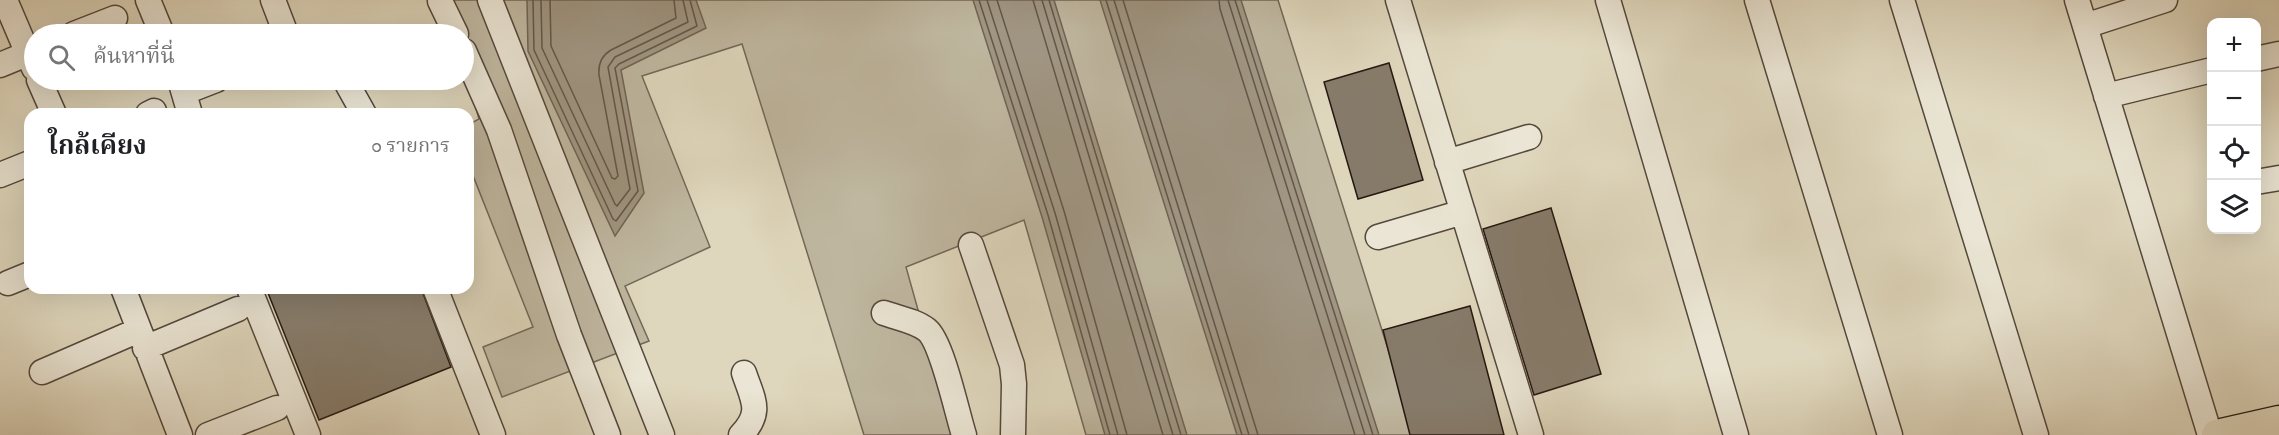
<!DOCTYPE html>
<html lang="th">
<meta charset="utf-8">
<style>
:root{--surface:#fff;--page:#f6f6f6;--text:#202124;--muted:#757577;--line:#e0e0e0}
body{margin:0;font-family:"IM FELL DW Pica","Noto Serif Thai",serif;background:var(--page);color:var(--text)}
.controls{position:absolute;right:18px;top:18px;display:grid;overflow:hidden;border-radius:12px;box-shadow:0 6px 24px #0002}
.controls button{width:54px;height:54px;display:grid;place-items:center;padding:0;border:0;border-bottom:2px solid var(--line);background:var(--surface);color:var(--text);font:30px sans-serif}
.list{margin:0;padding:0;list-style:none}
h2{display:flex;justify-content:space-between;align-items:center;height:78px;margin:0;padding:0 24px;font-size:26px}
h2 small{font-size:20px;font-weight:400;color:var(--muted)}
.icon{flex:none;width:33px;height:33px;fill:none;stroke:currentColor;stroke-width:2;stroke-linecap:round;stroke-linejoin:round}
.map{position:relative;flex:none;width:2279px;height:435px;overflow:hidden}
.search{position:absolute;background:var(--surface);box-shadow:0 6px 24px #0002;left:24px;top:24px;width:450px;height:66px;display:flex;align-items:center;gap:15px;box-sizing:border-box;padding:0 21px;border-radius:33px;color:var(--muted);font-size:22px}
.panel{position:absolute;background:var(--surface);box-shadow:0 6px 24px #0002;left:24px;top:108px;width:450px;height:186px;border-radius:18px}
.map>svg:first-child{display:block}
.green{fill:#bfb7a0;stroke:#726858;stroke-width:1.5}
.water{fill:#a09683;stroke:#6f6455;stroke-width:1.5}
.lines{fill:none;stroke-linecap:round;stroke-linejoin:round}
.shore{stroke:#62574a;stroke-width:1.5}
.building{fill:#867b6a;stroke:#251811;stroke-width:1.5}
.minor-casing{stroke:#54483c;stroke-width:27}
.major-casing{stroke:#251811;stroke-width:33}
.minor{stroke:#eae5d4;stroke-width:24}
.major{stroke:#dfd7bd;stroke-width:30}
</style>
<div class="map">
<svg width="2279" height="435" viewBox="0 0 2279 435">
<rect width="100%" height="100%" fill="#dfd7bd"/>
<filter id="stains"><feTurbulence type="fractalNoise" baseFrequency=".00333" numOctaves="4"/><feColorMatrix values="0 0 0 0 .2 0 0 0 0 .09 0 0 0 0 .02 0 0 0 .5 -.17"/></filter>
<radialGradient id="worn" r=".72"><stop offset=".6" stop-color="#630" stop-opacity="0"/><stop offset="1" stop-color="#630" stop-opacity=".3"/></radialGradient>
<path class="green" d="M446 0H1278L1415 435H1086L1024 220 906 267 953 435H864L742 44 642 76 710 247 625 286 649 341 502 397 483 347 533 327 468 163V125L479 119Z"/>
<path class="water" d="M527 0H696L706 28 621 70 644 193 615 236 528 51Z
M973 0H1054L1187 435H1105L1042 217Z
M1100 0H1241L1379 435H1237Z"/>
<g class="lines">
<path class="shore" d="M533 0 534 50 613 219 616 221 638 191 615 68 619 64 697 26 690 0
M541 0 542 48 615 204 617 206 630 189 608 67 615 57 688 22 683 0
M550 0 551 46 612 178 615 179 618 176 599 75C598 64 601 56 611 50L676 18 674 0
M979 0 1048 215 1110 435
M987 0 1055 213 1118 435
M997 0 1064 211 1127 435
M1033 0 1163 435
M1042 0 1173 435
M1049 0 1181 435
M1106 0 1242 435
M1114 0 1249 435
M1123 0 1258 435
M1219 0 1220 9 1355 435
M1228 0 1365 435
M1235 0 1373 435"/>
</g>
<path class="building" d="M1389 63 1423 180 1358 199 1324 82Z
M1551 208 1601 374 1534 395 1483 229Z
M266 288H421L451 367 319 420Z
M1470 306 1504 435H1410L1383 330Z"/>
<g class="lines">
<g class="minor-casing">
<path id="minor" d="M5 0 34 68
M148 0 162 34
M273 0 286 34
M490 0 662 435
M1398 0 1531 435
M1608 0 1736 435
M1757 0 1890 435
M1902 0 2036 435
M2077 0 2210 435
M440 1 456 34
M2085 26 2165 0
M74 34 115 18
M464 51 499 130 569 335 608 435
M2256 59 2279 54
M0 65 34 51
M39 80 54 114
M180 80 190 114
M345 80 364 114
M185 92 216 80
M2106 96 2212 70
M148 114 154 111
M1447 162 1529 137
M0 175 30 163
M2256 182 2279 178
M1378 237 1463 212
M971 245 1012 365 1014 384 1013 435
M8 283 30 274
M123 288 180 435
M249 288 308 435
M435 288 493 435
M884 313C898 318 916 321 927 330 942 342 957 413 964 435
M145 348 238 309
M42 372 139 330
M208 435 277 408
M741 435C763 412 753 400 744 373"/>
</g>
<g class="major-casing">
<path id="major" d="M2217 435 2279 421"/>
</g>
<use href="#minor" class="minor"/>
<use href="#major" class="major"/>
</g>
<rect width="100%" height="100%" filter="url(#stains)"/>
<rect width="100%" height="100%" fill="url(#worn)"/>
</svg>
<div class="controls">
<button>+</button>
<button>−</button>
<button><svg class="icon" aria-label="locate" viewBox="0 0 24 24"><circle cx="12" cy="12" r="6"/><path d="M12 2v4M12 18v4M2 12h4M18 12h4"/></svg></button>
<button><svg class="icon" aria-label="layers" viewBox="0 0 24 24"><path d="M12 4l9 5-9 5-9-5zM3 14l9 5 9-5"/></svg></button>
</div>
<div class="search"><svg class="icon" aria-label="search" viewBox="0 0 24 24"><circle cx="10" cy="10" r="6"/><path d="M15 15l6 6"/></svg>ค้นหาที่นี่</div>
<section class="panel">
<h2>ใกล้เคียง<small>0 รายการ</small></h2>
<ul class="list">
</ul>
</section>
</div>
